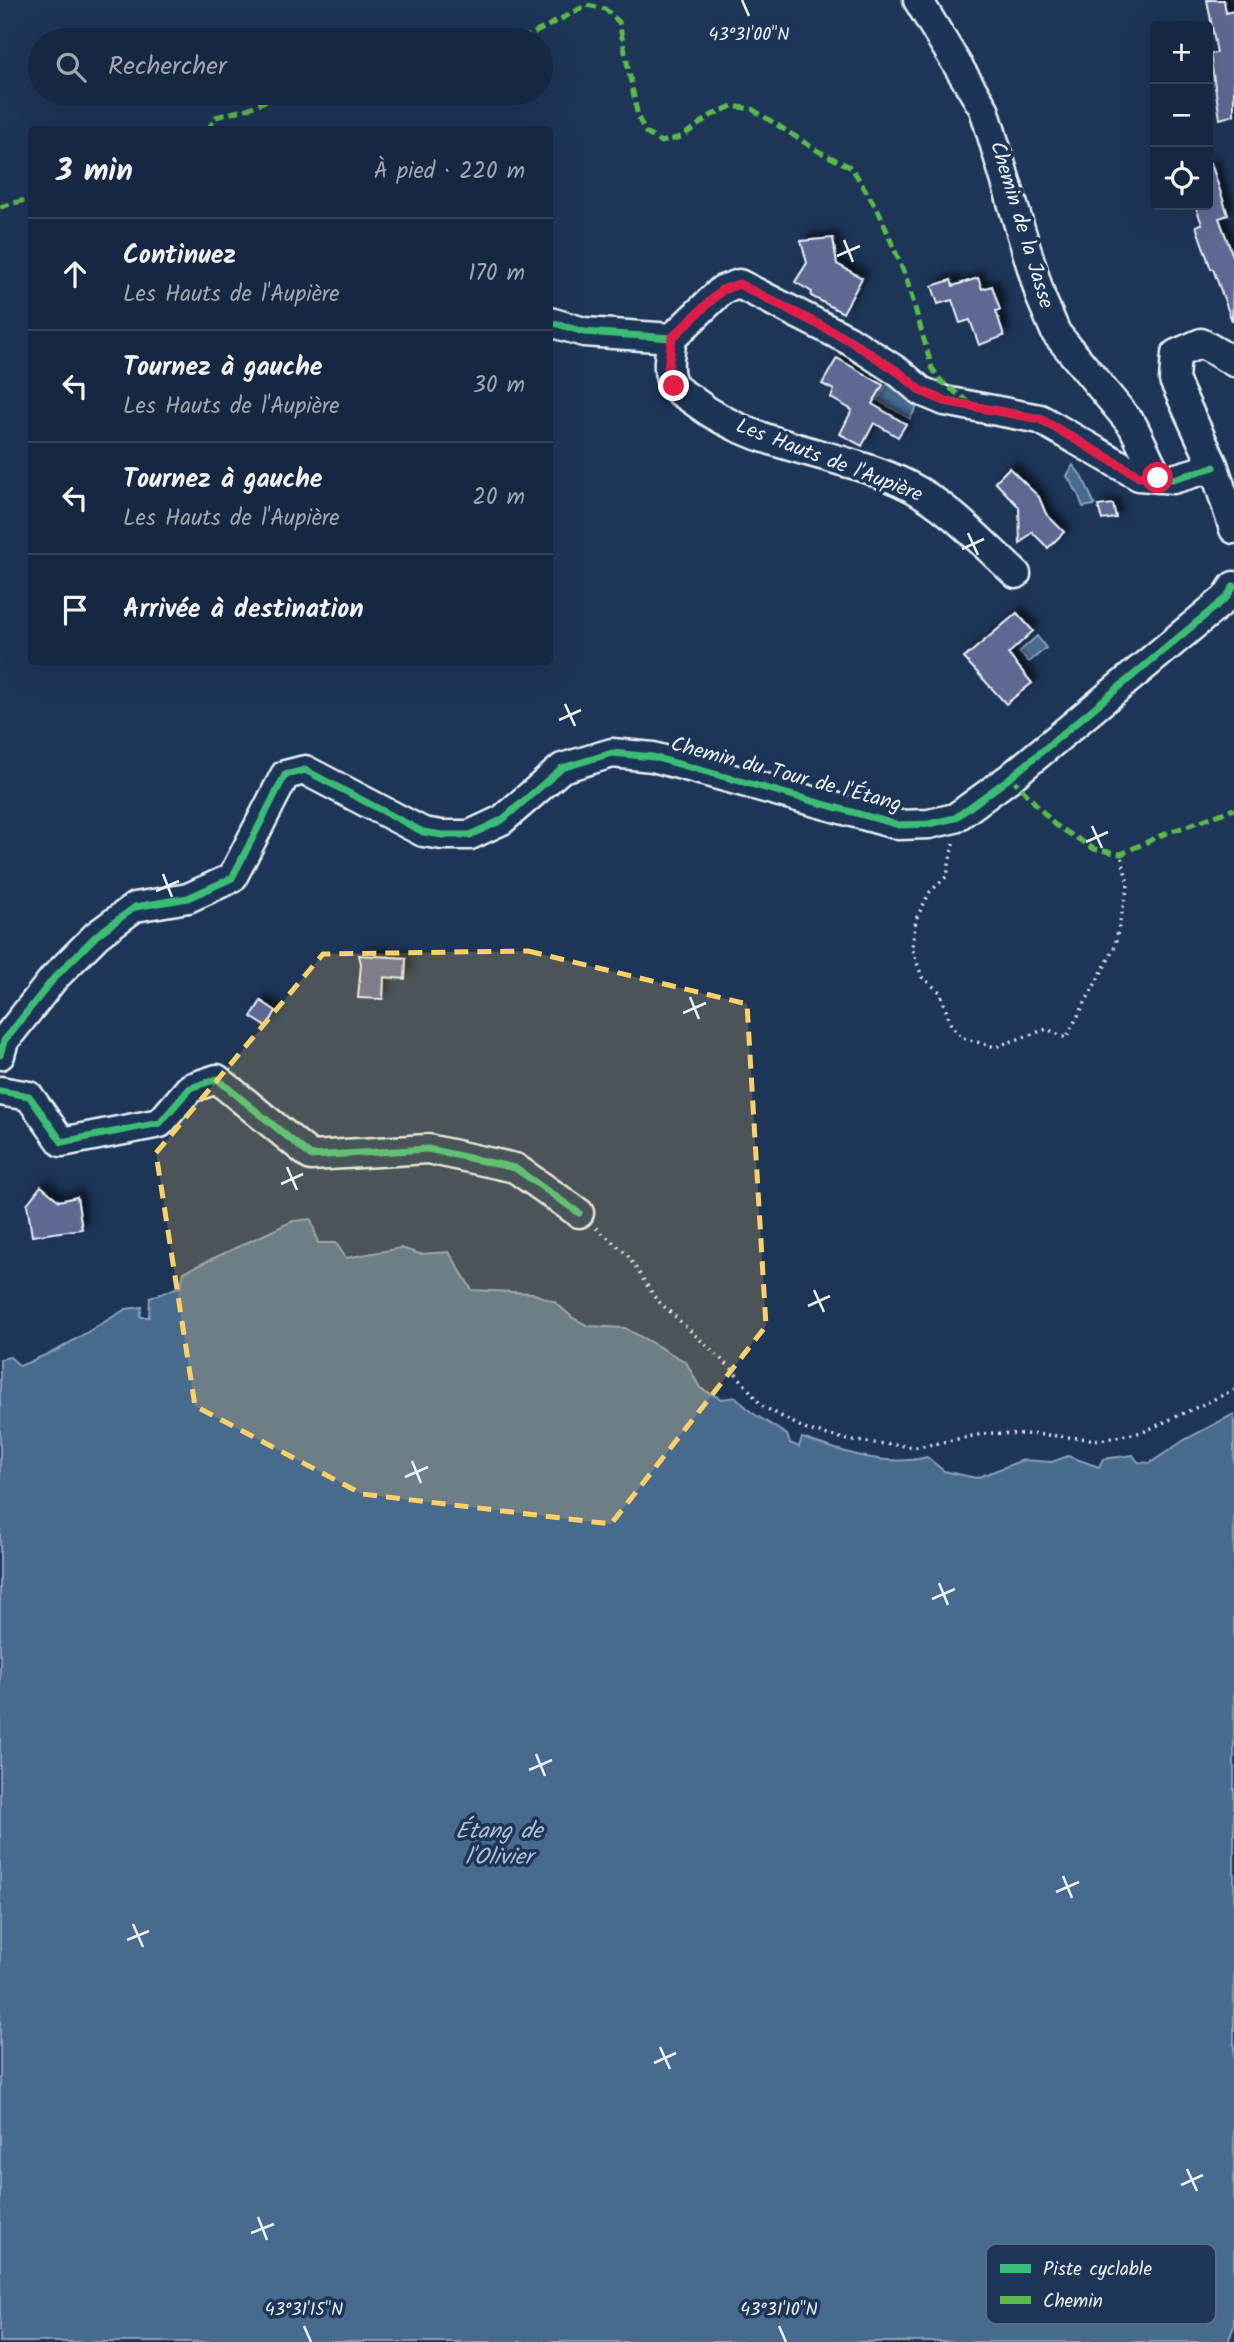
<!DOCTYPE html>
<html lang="fr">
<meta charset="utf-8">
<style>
:root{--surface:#162841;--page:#1f3048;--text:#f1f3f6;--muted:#9ea6b1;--line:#35445a}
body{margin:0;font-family:Kalam,sans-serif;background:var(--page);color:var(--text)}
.controls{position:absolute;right:21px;top:21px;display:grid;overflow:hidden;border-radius:7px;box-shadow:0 7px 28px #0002}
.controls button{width:63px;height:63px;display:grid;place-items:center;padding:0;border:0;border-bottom:2px solid var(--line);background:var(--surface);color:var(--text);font:35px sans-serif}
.stop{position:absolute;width:21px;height:21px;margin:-16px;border:5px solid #e11d48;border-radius:50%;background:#fff}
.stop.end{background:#e11d48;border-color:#fff;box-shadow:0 2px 7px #0008}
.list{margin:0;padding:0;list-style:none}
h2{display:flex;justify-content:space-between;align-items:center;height:91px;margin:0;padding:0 28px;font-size:30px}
h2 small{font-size:23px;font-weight:400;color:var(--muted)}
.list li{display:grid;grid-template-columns:46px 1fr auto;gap:21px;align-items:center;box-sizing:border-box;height:112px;padding:0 28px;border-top:2px solid var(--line)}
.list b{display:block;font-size:26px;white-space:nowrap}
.list p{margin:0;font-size:23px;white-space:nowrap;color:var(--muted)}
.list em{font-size:23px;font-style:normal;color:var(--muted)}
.icon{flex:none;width:38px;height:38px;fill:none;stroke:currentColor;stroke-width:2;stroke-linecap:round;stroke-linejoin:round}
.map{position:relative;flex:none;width:1234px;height:2342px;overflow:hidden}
.search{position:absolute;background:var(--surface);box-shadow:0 7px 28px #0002;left:28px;top:28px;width:525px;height:77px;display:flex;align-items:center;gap:18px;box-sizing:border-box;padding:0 24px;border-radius:38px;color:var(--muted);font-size:26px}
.panel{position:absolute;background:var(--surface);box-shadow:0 7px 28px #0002;left:28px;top:126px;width:525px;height:539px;border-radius:7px}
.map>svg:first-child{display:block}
.water{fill:#486b8f;stroke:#88a1b9;stroke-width:2}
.building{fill:#5f6890;stroke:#e8f1f8;stroke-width:2;filter:url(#shadow)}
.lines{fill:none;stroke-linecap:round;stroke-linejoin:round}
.minor-casing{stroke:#e8f1f8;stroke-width:33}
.path{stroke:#e8f1f8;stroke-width:3.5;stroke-dasharray:2 5;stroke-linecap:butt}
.minor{stroke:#1d3557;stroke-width:28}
.quiet{stroke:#5cbc4b;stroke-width:5;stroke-dasharray:10 5;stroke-linecap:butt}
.cycleway-casing{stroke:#1d3557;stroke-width:11}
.cycleway{stroke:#3abd76;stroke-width:7}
.route{stroke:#e11d48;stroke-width:9}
.marked{fill:#ffd166;fill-opacity:0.2;stroke:#ffd166;stroke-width:5;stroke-dasharray:14 9;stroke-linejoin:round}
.ticks{fill:none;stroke:#e8f1f8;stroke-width:2.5}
.labels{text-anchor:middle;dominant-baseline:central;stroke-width:7;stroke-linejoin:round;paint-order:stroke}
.street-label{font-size:21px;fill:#e8f1f8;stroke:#1d3557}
.water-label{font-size:23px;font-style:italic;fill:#b0c2d3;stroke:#1d3557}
.key{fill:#1d3557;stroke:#5a6d87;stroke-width:2}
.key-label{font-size:19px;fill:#e8f1f8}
.ticks-label{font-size:18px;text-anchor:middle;fill:#e8f1f8;stroke:#1d3557;stroke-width:7;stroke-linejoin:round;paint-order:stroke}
</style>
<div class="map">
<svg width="1234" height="2342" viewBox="0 0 1234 2342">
<defs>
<filter id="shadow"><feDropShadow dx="6" dy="-6" stdDeviation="3.5" flood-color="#0009"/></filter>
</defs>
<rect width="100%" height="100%" fill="#1d3557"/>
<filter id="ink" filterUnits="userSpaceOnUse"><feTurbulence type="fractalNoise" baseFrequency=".0143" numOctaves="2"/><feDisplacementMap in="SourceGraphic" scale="14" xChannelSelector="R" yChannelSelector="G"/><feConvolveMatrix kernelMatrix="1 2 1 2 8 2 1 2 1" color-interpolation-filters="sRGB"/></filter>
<g filter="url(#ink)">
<path class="water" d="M887 384 919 403 910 419 877 400Z
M1073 465 1083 478 1095 505 1083 507 1078 494 1067 476Z
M1037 636 1046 648 1029 662 1019 652Z
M311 1219 318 1243H336L346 1258 401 1248 420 1254 449 1252 472 1290 532 1293 555 1302 573 1318 588 1326 625 1328 686 1362 700 1388 721 1399 736 1397 751 1412 787 1435 790 1443 799 1447 802 1438C842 1451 884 1468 927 1457L944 1471 976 1478 1023 1460 1052 1462 1068 1456 1099 1467 1103 1459 1133 1455 1138 1462 1150 1463 1186 1439 1234 1414V2326L1228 2342H0V1359L10 1357 20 1366 59 1349 126 1309 142 1307 140 1317H149L150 1298 181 1286 184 1272 293 1221Z"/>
<path class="building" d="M1207 0H1224L1226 13 1234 11V115L1220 119 1210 54 1217 53Z
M1208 163H1211L1228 215 1219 218 1234 259 1232 321 1213 269H1211L1196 226 1202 224 1195 205H1208Z
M833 238 837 264 862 278 843 313 811 296 812 292 795 282 807 263 801 241Z
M978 278 982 289 992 286 1000 310 996 311 1004 336 979 345 970 320 960 323 952 300 938 304 932 286 951 280 953 286Z
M837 358 883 385 872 404 906 424 898 437 874 423 862 446 840 434 852 410 831 398 834 390 822 384Z
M1009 468 1039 497 1046 514 1064 532 1048 548 1032 532 1020 544 1019 507 995 482Z
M1113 504 1116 518 1102 520 1098 506Z
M1017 613 1033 631 1008 654 1032 683 1006 704 964 658Z
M359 955 406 958 405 979 384 977 383 999 358 998 361 964Z
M261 1001 276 1011 267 1027 251 1017Z
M41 1186 59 1201 77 1197 82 1229 32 1236 27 1204Z"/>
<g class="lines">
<g class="minor-casing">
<path id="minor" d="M918 0 984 109 1041 298 1056 333 1133 426 1158 478
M550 322 584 332 672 338 722 290 739 284 849 340 900 373 921 391 945 401 1040 419 1139 476 1173 479 1214 467
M672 338C670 353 665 372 674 386 678 392 689 397 695 402 757 450 840 451 909 486 950 507 982 543 1016 574
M1234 362 1201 343 1176 354 1174 380 1214 467 1234 529
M0 1055 4 1041 54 978 97 935 135 907 188 898 232 878 285 775 305 770 423 832 442 835H470L502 820 562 768 612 753 653 757 899 825 929 824 955 818 1011 777 1226 598 1234 586
M0 1091 29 1096 62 1142 160 1123 190 1088 217 1079 311 1156 428 1149 515 1168 579 1213"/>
</g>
<path class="path" d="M953 843 947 876 930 892 916 919 912 948 922 977 940 992 951 1025 963 1038 995 1047 1047 1029 1066 1038 1114 949 1128 885 1121 854
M596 1228 626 1253 656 1299 734 1371 762 1406 807 1430 853 1441 917 1447 988 1433 1047 1435 1100 1440 1143 1432 1234 1390"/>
<use href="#minor" class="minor"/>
<path class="quiet" d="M521 40 587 5 605 9 619 22 638 117 646 133 661 142 681 137 712 115 732 106 752 109 818 151 852 168 879 212 907 280 932 368 942 382 968 402
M208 130 216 117 250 108 282 93
M0 207 32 198
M1011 777 1054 824 1094 849 1121 854 1164 834 1234 809"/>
<g class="cycleway-casing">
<path id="cycleway" d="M550 322 584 332 672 338 722 290 739 284 849 340 900 373 921 391 945 401 1040 419 1139 476 1173 479 1214 467
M0 1055 4 1041 54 978 97 935 135 907 188 898 232 878 285 775 305 770 423 832 442 835H470L502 820 562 768 612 753 653 757 899 825 929 824 955 818 1011 777 1226 598 1234 586
M0 1091 29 1096 62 1142 160 1123 190 1088 217 1079 311 1156 428 1149 515 1168 579 1213"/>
</g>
<use href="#cycleway" class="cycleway"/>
</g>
</g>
<g class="lines" filter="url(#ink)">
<path class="route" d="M674 386 668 369 672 338 722 290 739 284 849 340 900 373 921 391 945 401 1040 419 1139 476 1158 478"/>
</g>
<path class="marked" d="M528 951 747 1004 766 1326 611 1524 362 1494 195 1406 156 1153 323 954Z"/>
<path class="ticks" d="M742 0 749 16M844 240 853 262M837 256 860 246M968 533 978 555M962 549 984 539M565 704 575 726M559 720 581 710M1092 826 1102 848M1086 842 1108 832M163 874 172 897M156 891 179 881M690 997 699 1019M683 1013 706 1003M287 1167 297 1190M281 1184 303 1174M814 1290 824 1312M808 1306 830 1296M412 1461 421 1483M405 1477 428 1467M939 1583 948 1605M932 1599 955 1589M536 1754 545 1776M529 1770 552 1760M1063 1876 1072 1898M1056 1892 1079 1882M133 1924 143 1947M127 1940 149 1931M660 2047 670 2069M654 2063 676 2053M1187 2169 1197 2191M1181 2185 1203 2175M258 2217 267 2240M251 2233 274 2224M304 2326 311 2342M779 2326 786 2342"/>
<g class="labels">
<g class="street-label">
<text transform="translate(1021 225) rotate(73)">Chemin de la Jasse</text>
<text transform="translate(829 461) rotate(21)">Les Hauts de l'Aupière</text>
<text transform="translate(786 775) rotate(15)">Chemin du Tour de l'Étang</text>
</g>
<g class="water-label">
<text x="499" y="1832">Étang de<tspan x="499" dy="26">l'Olivier</tspan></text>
</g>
</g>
<rect x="986" y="2244" width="230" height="80" rx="10" class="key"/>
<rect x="1000" y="2264" width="31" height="9" fill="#3abd76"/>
<rect x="1000" y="2296" width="31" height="8" fill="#5cbc4b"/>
<g class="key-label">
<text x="1043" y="2275">Piste cyclable</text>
<text x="1043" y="2307">Chemin</text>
</g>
<g class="ticks-label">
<text x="749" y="40">43°31'00"N</text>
<text x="304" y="2315">43°31'15"N</text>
<text x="779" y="2315">43°31'10"N</text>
</g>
</svg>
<div class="controls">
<button>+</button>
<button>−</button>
<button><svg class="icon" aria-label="locate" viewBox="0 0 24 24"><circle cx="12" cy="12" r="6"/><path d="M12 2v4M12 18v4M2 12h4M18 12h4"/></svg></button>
</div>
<div class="stop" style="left:1158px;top:478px"></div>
<div class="stop end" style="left:674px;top:386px"></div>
<div class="search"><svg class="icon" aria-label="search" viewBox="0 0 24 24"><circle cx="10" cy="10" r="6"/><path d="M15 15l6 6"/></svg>Rechercher</div>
<section class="panel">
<h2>3 min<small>À pied · 220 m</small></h2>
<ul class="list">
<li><svg class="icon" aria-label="ahead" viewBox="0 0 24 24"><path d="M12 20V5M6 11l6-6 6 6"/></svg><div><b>Continuez</b><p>Les Hauts de l'Aupière</p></div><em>170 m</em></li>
<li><svg class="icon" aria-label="left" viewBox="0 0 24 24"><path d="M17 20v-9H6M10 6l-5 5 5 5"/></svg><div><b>Tournez à gauche</b><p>Les Hauts de l'Aupière</p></div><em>30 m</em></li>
<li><svg class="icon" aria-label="left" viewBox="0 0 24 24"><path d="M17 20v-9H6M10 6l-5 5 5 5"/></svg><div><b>Tournez à gauche</b><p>Les Hauts de l'Aupière</p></div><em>20 m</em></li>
<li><svg class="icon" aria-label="arrive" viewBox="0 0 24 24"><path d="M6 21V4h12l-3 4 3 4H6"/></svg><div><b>Arrivée à destination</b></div></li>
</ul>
</section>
</div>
